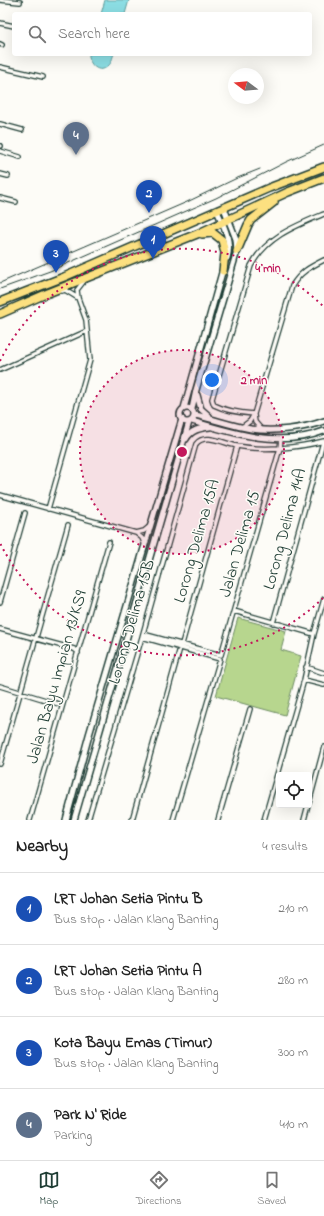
<!DOCTYPE html>
<meta charset="utf-8">
<style>
:root{--surface:#fff;--page:#f2f2f2;--text:#222;--muted:#767676;--line:#e0e0e0;--accent:#1f3d34}
body{margin:0;font-family:"Indie Flower",sans-serif;background:var(--page);color:var(--text)}
.controls{position:absolute;right:12px;bottom:12px;display:grid;overflow:hidden;border-radius:4px;box-shadow:0 4px 16px #0002}
.controls button{width:36px;height:36px;display:grid;place-items:center;padding:0;border:0;border-bottom:1px solid var(--line);background:var(--surface);color:var(--text);font:20px sans-serif}
.compass{position:absolute;left:228px;top:68px;width:36px;height:36px;border-radius:50%;background:var(--surface);box-shadow:0 4px 16px #0002;rotate:286deg}
.you{position:absolute;left:212px;top:380px;width:14px;height:14px;margin:-10px;border:3px solid #fff;border-radius:50%;background:#1a73e8;box-shadow:0 0 0 6px #1a73e833}
.badge{display:grid;place-items:center;width:26px;height:26px;border-radius:50%;background:var(--accent);color:#fff;font-size:13px;font-weight:700}
.pin{position:absolute;translate:-50% -33px;filter:drop-shadow(0 1px 2px #0008)}
.pin::after{content:'';position:absolute;top:21px;width:14px;height:12px;background:inherit;clip-path:polygon(0 0,100% 0,50% 100%)}
.list{margin:0;padding:0;list-style:none}
h2{display:flex;justify-content:space-between;align-items:center;height:52px;margin:0;padding:0 16px;font-size:17px}
h2 small{font-size:13px;font-weight:400;color:var(--muted)}
.list li{display:grid;grid-template-columns:26px 1fr auto;gap:12px;align-items:center;box-sizing:border-box;height:72px;padding:0 16px;border-top:1px solid var(--line)}
.list b{display:block;font-size:15px;white-space:nowrap}
.list p{margin:0;font-size:13px;white-space:nowrap;color:var(--muted)}
.list em{font-size:13px;font-style:normal;color:var(--muted)}
.icon{flex:none;width:22px;height:22px;fill:none;stroke:currentColor;stroke-width:2;stroke-linecap:round;stroke-linejoin:round}
.map{position:relative;flex:none;width:324px;height:820px;overflow:hidden}
.search{position:absolute;background:var(--surface);box-shadow:0 4px 16px #0002;left:12px;right:12px;top:12px;height:44px;display:flex;align-items:center;gap:10px;box-sizing:border-box;padding:0 14px;border-radius:4px;color:var(--muted);font-size:15px}
.sheet{height:340px;background:var(--surface)}
nav{display:flex;justify-content:space-around;align-items:center;box-sizing:border-box;height:56px;border-top:1px solid var(--line);background:var(--surface);font-size:11px;color:var(--muted)}
nav a{display:grid;justify-items:center;gap:2px}
nav .on{color:var(--accent)}
.map>svg:first-child{display:block}
.green{fill:#b7d68e;stroke:#6b8a61}
.water{fill:#8cdee4;stroke:#609e9e}
.lines{fill:none;stroke-linecap:round;stroke-linejoin:round}
.street-casing{stroke:#1f3d34;stroke-width:6}
.secondary-casing{stroke:#1f3d34;stroke-width:8}
.highway-casing{stroke:#1f3d34;stroke-width:10}
.street{stroke:#fdfcf7;stroke-width:3.5}
.secondary{stroke:#fdfcf7;stroke-width:5}
.highway{stroke:#fce080;stroke-width:7}
.tram{stroke:#1f3d34;stroke-width:1}
.ring{fill:none;stroke:#c2185b;stroke-width:2;stroke-dasharray:2 4}
.labels{text-anchor:middle;dominant-baseline:central;stroke-width:3;stroke-linejoin:round;paint-order:stroke}
.street-label{font-size:17px;fill:#1f3d34;stroke:#fdfcf7}
.centre{fill:#c2185b;stroke:#fdfcf7;stroke-width:2}
.ring-label{font-size:12px;text-anchor:middle;font-weight:bold;fill:#c2185b;stroke:#fdfcf7;stroke-width:3;stroke-linejoin:round;paint-order:stroke}
</style>
<div class="map">
<svg width="324" height="820" viewBox="0 0 324 820">
<rect width="100%" height="100%" fill="#fdfcf7"/>
<filter id="ink" filterUnits="userSpaceOnUse"><feTurbulence type="fractalNoise" baseFrequency=".025" numOctaves="2"/><feDisplacementMap in="SourceGraphic" scale="8" xChannelSelector="R" yChannelSelector="G"/><feConvolveMatrix kernelMatrix="1 2 1 2 8 2 1 2 1" color-interpolation-filters="sRGB"/></filter>
<g filter="url(#ink)">
<path class="green" d="M238 618 286 631 281 650 301 656 285 715 216 696Z"/>
<path class="water" d="M105 0H129L125 14H101Z
M89 54H114C112 58 112 63 108 66 99 75 88 64 89 54Z"/>
<g class="lines">
<g class="street-casing">
<path id="street" d="M0 0 20 2
M0 23 14 26
M0 44 2 45
M0 67 43 77
M0 124 22 130
M0 146H1
M0 151 20 157
M0 174 8 176
M0 198 16 202
M62 291 65 290 78 298
M0 370 87 331
M254 414C241 413 226 411 214 405L212 399 251 266C266 237 295 226 324 214
M254 415 255 422 261 429
M242 427 250 421 254 414 292 286C300 272 310 267 324 260
M0 495 136 533 144 531 150 526
M48 509 90 360 86 320 78 298 77 290 84 281
M136 533 142 538 145 545
M0 602 25 513
M234 611 314 634
M273 623 323 442
M0 629 74 649 77 651 78 653
M143 634 221 655 280 448 281 439
M142 637 220 659 173 820
M182 644 237 446
M306 667 324 673
M304 680 324 685
M0 686 62 705
M0 764 68 525
M309 803 324 747
M30 820 109 542
M88 820 142 637 196 444C205 432 225 444 237 446 264 451 297 448 324 441
M132 820 180 648
M218 820 250 709
M264 820 304 680 314 634 324 599
M304 820 308 805"/>
</g>
<g class="secondary-casing">
<path id="secondary" d="M217 211C224 226 232 241 227 258
M197 395 201 409 209 416
M180 415a7 7 0 1 1 14 0a7 7 0 1 1-14 0Z
M184 408 223 269
M192 409 196 390 237 251 236 239 224 208
M195 415C214 419 232 426 251 429 274 432 303 429 324 421
M192 421C235 434 280 448 324 431
M186 439C191 430 200 428 210 427
M66 820 89 735 182 419
M74 820 189 422"/>
</g>
<g class="highway-casing">
<path id="highway" d="M202 234 213 233 222 240 225 253 223 271
M237 251 248 225 251 220 274 202
M0 302 64 277 269 188 324 167
M0 314 48 293 197 234 288 192 324 178"/>
</g>
<use href="#street" class="street"/>
<use href="#secondary" class="secondary"/>
<use href="#highway" class="highway"/>
<path class="tram" d="M0 283 187 202 235 179 260 169
M0 289 50 271 216 198 286 162 324 145"/>
</g>
</g>
<circle cx="182" cy="452" r="102" fill="#c2185b" fill-opacity=".12"/>
<g class="ring">
<circle cx="182" cy="452" r="102"/>
<path d="M323 598A203 203 0 0 1 0 543M0 361A203 203 0 0 1 323 306"/>
</g>
<g class="labels">
<g class="street-label">
<text transform="translate(285 529) rotate(-75)">Lorong Delima 14A</text>
<text transform="translate(197 541) rotate(-74)">Lorong Delima 15A</text>
<text transform="translate(240 544) rotate(-74)">Jalan Delima 15</text>
<text transform="translate(132 622) rotate(-74)">Lorong Delima 15B</text>
<text transform="translate(57 677) rotate(-74)">Jalan Bayu Impian 13/KS9</text>
</g>
</g>
<circle cx="182" cy="452" r="6" class="centre"/>
<g class="ring-label">
<text x="268" y="272">4 min</text>
<text x="254" y="384">2 min</text>
</g>
</svg>
<div class="controls">
<button><svg class="icon" aria-label="locate" viewBox="0 0 24 24"><circle cx="12" cy="12" r="6"/><path d="M12 2v4M12 18v4M2 12h4M18 12h4"/></svg></button>
</div>
<svg class="compass" viewBox="-18 -18 36 36"><path d="M0-13l5 13h-10z" fill="#e53935"/><path d="M0 13l5-13h-10z" fill="#767676"/></svg>
<div class="you"></div>
<div class="pin badge" style="left:153px;top:259px;background:#1a4fb4">1</div>
<div class="pin badge" style="left:149px;top:213px;background:#1a4fb4">2</div>
<div class="pin badge" style="left:56px;top:273px;background:#1a4fb4">3</div>
<div class="pin badge" style="left:76px;top:155px;background:#5c6f8a">4</div>
<div class="search"><svg class="icon" aria-label="search" viewBox="0 0 24 24"><circle cx="10" cy="10" r="6"/><path d="M15 15l6 6"/></svg>Search here</div>
</div>
<section class="sheet">
<h2>Nearby<small>4 results</small></h2>
<ul class="list">
<li><span class="badge" style="background:#1a4fb4">1</span><div><b>LRT Johan Setia Pintu B</b><p>Bus stop · Jalan Klang Banting</p></div><em>210 m</em></li>
<li><span class="badge" style="background:#1a4fb4">2</span><div><b>LRT Johan Setia Pintu A</b><p>Bus stop · Jalan Klang Banting</p></div><em>280 m</em></li>
<li><span class="badge" style="background:#1a4fb4">3</span><div><b>Kota Bayu Emas (Timur)</b><p>Bus stop · Jalan Klang Banting</p></div><em>300 m</em></li>
<li><span class="badge" style="background:#5c6f8a">4</span><div><b>Park N' Ride</b><p>Parking</p></div><em>410 m</em></li>
</ul>
</section>
<nav>
<a class="on"><svg class="icon" aria-label="map" viewBox="0 0 24 24"><path d="M3 6l6-2 6 2 6-2v14l-6 2-6-2-6 2zM9 4v14M15 6v14"/></svg>Map</a>
<a><svg class="icon" aria-label="directions" viewBox="0 0 24 24"><path d="M12 3l9 9-9 9-9-9zM9 14v-3h6M13 9l2 2-2 2"/></svg>Directions</a>
<a><svg class="icon" aria-label="saved" viewBox="0 0 24 24"><path d="M7 4h10v16l-5-4-5 4z"/></svg>Saved</a>
</nav>
